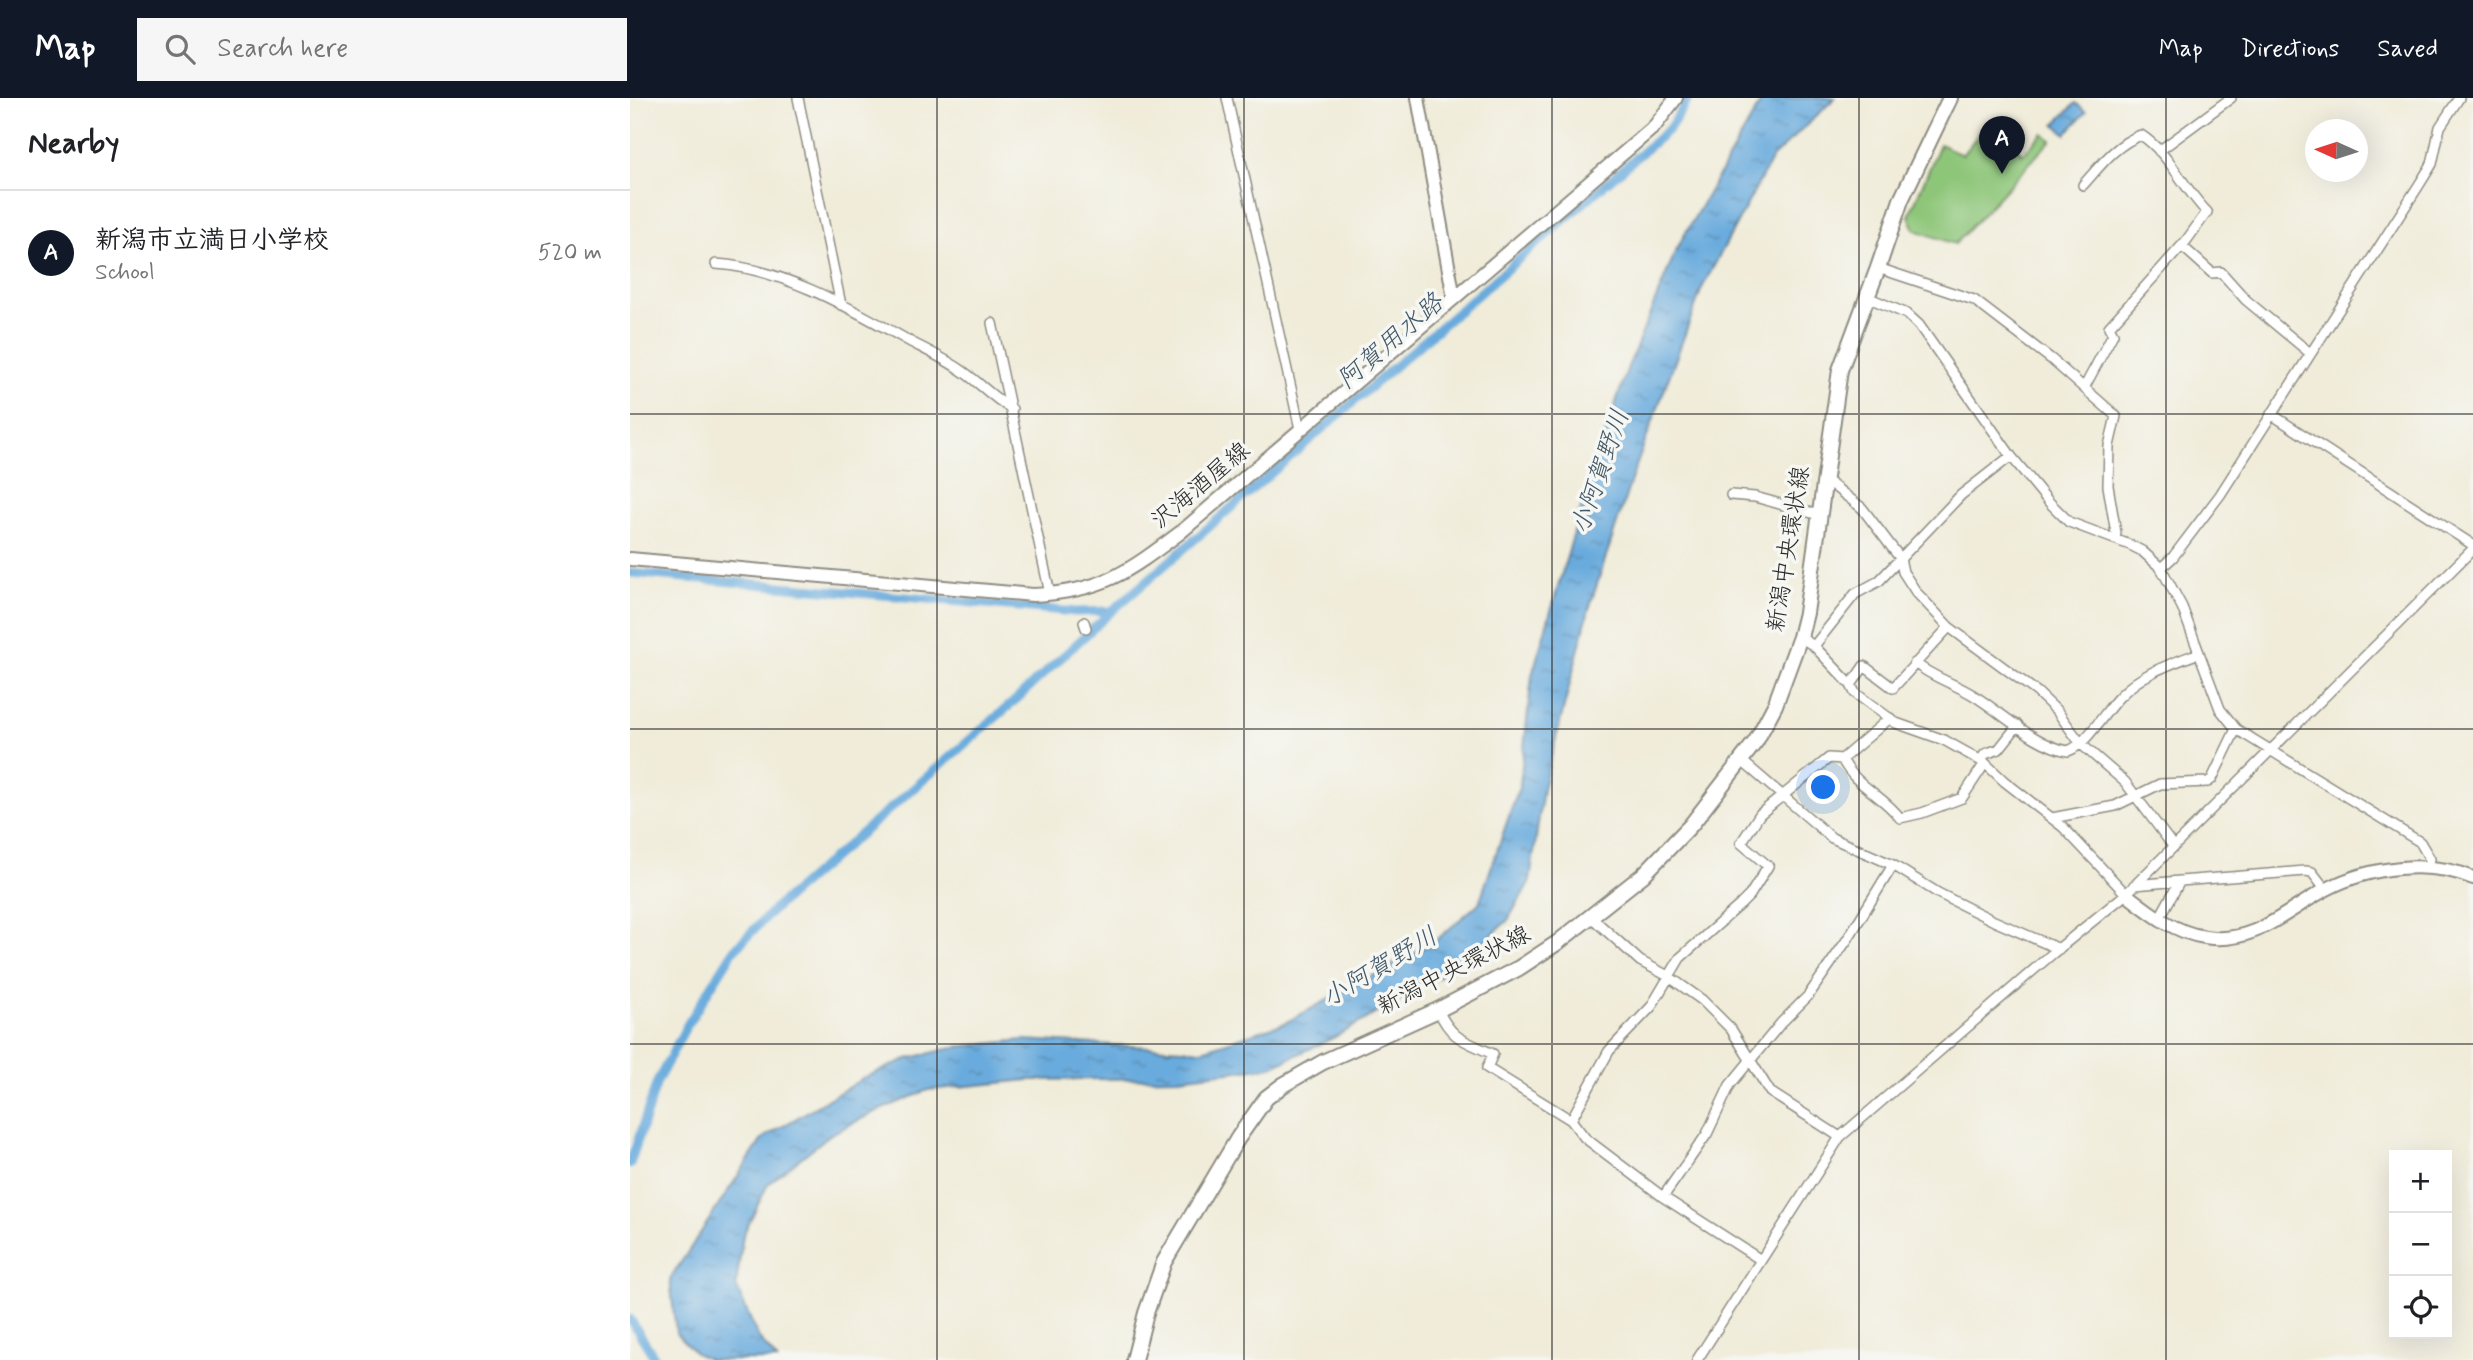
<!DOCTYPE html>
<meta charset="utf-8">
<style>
:root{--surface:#fff;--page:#f6f6f6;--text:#202124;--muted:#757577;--line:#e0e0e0;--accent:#111827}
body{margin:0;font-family:Mynerve,"Klee One",sans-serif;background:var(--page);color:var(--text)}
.controls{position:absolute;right:21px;bottom:21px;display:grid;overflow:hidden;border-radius:0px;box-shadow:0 7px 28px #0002}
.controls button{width:63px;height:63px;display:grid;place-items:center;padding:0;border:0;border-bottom:2px solid var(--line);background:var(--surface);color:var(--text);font:35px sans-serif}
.compass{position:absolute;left:1675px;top:21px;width:63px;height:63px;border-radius:50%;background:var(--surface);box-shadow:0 7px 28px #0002;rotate:273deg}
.you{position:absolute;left:1194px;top:690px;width:24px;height:24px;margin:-18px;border:5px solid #fff;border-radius:50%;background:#1a73e8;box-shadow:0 0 0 10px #1a73e833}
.badge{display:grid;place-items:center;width:46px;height:46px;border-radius:50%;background:var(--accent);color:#fff;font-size:23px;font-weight:700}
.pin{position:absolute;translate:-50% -58px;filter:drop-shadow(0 2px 4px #0008)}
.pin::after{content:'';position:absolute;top:37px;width:24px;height:21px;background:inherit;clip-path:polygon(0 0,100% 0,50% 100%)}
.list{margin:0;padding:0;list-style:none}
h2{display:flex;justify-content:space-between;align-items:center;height:91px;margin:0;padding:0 28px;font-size:30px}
h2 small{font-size:23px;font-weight:400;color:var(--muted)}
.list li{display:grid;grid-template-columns:46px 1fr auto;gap:21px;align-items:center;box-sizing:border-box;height:126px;padding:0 28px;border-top:2px solid var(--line)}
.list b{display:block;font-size:26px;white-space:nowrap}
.list p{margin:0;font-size:23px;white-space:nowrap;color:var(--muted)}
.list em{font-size:23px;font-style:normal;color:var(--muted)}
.icon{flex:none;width:38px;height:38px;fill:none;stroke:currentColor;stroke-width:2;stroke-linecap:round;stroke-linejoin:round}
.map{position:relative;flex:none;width:1843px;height:1262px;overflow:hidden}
header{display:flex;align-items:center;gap:42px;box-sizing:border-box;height:98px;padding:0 35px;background:var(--accent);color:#fff}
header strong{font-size:33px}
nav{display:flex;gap:38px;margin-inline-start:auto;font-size:24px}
.search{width:490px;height:63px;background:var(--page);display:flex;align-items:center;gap:18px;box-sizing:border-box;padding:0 24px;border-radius:0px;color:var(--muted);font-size:26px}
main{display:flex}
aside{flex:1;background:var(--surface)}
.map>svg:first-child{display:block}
.garden{fill:#8ec679;stroke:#5c7852;stroke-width:2}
.water{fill:url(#water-ripples);stroke:#4a6b84;stroke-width:2}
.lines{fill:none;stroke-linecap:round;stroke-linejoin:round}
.canal{stroke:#69abdd;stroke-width:9}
.minor-casing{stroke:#8e8c82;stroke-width:12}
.tertiary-casing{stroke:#8e8c82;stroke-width:16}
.secondary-casing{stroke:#8e8c82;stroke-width:16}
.primary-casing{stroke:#8e8c82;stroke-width:18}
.minor{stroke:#fff;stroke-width:9}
.tertiary{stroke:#fff;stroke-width:12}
.secondary{stroke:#fff;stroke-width:12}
.primary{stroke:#fff;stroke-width:14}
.grid{fill:none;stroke:#2b2b2b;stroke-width:2;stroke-opacity:0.55}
.labels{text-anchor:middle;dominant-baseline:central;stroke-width:7;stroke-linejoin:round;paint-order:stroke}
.street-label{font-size:24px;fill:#2b2b2b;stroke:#f6f6f2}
.water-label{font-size:26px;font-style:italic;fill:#415869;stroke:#f6f6f2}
</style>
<header>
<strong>Map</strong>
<div class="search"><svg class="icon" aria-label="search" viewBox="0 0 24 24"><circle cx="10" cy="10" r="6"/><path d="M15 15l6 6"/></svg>Search here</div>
<nav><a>Map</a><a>Directions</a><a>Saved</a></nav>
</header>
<main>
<aside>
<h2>Nearby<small></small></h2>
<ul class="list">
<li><span class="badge">A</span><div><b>新潟市立満日小学校</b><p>School</p></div><em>520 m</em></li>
</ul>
</aside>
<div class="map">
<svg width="1843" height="1262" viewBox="0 0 1843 1262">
<defs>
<pattern id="water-ripples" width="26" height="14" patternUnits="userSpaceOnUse" patternTransform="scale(1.75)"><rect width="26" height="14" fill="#69abdd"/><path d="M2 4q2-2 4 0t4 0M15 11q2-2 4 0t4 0" fill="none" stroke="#578bb3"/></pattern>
</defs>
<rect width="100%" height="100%" fill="#f6f6f2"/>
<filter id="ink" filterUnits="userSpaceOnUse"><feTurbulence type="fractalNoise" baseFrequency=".0143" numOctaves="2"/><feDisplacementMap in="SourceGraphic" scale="14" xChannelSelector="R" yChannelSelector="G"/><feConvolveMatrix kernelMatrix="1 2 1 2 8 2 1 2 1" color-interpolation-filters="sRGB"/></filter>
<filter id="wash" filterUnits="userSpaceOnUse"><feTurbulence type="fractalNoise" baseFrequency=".00686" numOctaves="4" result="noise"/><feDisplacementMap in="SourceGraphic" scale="28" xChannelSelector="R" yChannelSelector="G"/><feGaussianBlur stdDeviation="1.57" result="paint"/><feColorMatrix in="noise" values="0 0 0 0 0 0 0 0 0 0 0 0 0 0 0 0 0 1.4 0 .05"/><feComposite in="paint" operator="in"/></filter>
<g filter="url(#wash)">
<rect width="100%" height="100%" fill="#f0ecd9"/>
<path class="garden" d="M1358 25 1393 56 1413 35 1421 42 1325 146 1285 132 1279 118 1310 46 1332 57Z"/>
<path class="water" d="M1133 0H1205L1142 60 1072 190 1001 382 959 511 913 691 900 783 878 822 826 869 705 939 641 969 549 980 399 982 298 992 243 1015 201 1036 138 1086 113 1137 106 1188 128 1239 147 1262H79L65 1255 46 1235 40 1181 133 1040 234 980 277 961 325 949 394 942 572 952 655 925 803 845 849 805 890 686 902 577 960 380 998 269 1047 150Z
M1446 5 1456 14 1436 36 1425 26Z"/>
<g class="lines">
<path class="canal" d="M0 475 446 514 482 513
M0 1066 27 984 57 927 104 852 145 810 379 608 482 513 1039 31 1059 0
M0 1221 26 1262"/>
</g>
</g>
<g filter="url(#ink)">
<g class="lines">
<g class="minor-casing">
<path id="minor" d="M168 0 211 207
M597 0 670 331
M1529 53 1601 0
M1453 87C1470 68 1486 46 1511 37 1539 55 1554 91 1577 114L1556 143 1479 229 1483 236 1454 290
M1552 148 1582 175 1591 174 1616 202 1680 255
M86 166C152 170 222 211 279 243 296 252 315 261 331 272 349 284 363 300 382 311
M1248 170 1344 202 1421 261 1486 318 1479 348 1478 388 1486 435 1485 441
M1237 199 1277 216 1289 227 1381 358 1419 404 1439 424 1500 447 1512 453 1531 470 1552 509 1590 611 1606 631 1790 744 1800 761 1797 770
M362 225 420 496
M1641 316 1843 447
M1195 384 1201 386 1232 410 1270 460 1273 474 1286 494 1319 529 1263 590 1234 568 1221 587
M1101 397 1125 399 1189 417
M1531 470 1543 459 1590 397 1789 87 1802 66 1810 29 1829 0
M454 524 456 530
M1319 529 1407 594 1427 613 1451 646 1495 684 1543 748
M1170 539 1184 548 1221 587 1225 595 1266 625 1314 642 1355 665 1374 683 1433 729 1496 796
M1184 548 1225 496 1249 483 1331 397 1381 358
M1285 565C1303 580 1324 585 1343 597 1371 614 1406 648 1438 653 1457 647 1476 611 1491 597 1513 575 1540 566 1569 555
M1212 661C1225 688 1253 697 1270 720L1292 715 1332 700 1355 665
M1212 661 1260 620
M1351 662 1355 656 1369 651 1388 627
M1112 663 1202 740 1263 767 1308 795 1364 823 1429 851
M1422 720 1485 708 1530 686 1578 684 1582 681 1606 631
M1504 787 1550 783
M960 818 1010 863 1038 878 1072 902 1101 931 1140 994 1210 1039
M1530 819 1550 783 1675 773 1682 774 1695 791
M808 912C823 943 834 942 863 956L857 970 941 1022 955 1040 1033 1099 1131 1162
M941 1022 979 953 1021 909 1050 860 1110 807 1120 797 1138 768 1111 745 1130 716 1199 660 1212 661
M1033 1099 1077 1036 1100 987 1151 925 1178 898 1217 842 1263 767
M1067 1262 1210 1039 1422 856 1496 796 1843 451"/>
</g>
<g class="tertiary-casing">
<path id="tertiary" d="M788 0 824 200
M1496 796C1519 814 1545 835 1575 839 1625 847 1656 812 1697 791 1739 769 1798 761 1843 780"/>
</g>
<g class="secondary-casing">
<path id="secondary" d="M0 461 403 497C472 494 498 474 551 434L1024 29 1046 0"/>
</g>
<g class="primary-casing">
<path id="primary" d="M504 1262 516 1215 534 1164 608 1040 636 1000 653 987 693 964 808 912 889 870 927 845 1013 777 1061 727 1126 643 1145 607 1170 539 1176 515 1210 272 1248 170 1271 102 1320 0"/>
</g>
<use href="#minor" class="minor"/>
<use href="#tertiary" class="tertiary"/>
<use href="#secondary" class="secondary"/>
<use href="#primary" class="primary"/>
</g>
</g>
<path class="grid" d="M307 0V1262M614 0V1262M922 0V1262M1229 0V1262M1536 0V1262M0 316H1843M0 631H1843M0 946H1843"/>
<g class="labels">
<g class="street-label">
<text transform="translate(571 388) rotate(-40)">沢海酒屋線</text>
<text transform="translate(1159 451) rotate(-81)">新潟中央環状線</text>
<text transform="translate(824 873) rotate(-27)">新潟中央環状線</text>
</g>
<g class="water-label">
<text transform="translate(761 244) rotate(-41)">阿賀用水路</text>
<text transform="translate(971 374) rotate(-71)">小阿賀野川</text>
<text transform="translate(750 870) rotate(-31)">小阿賀野川</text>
</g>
</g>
</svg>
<div class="controls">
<button>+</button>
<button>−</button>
<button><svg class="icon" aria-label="locate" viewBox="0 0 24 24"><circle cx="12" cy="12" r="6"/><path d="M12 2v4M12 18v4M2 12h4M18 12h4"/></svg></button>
</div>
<svg class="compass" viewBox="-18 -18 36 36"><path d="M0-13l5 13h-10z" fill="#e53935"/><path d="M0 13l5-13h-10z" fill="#757577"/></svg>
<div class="you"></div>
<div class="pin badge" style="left:1372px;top:76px">A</div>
</div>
</main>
